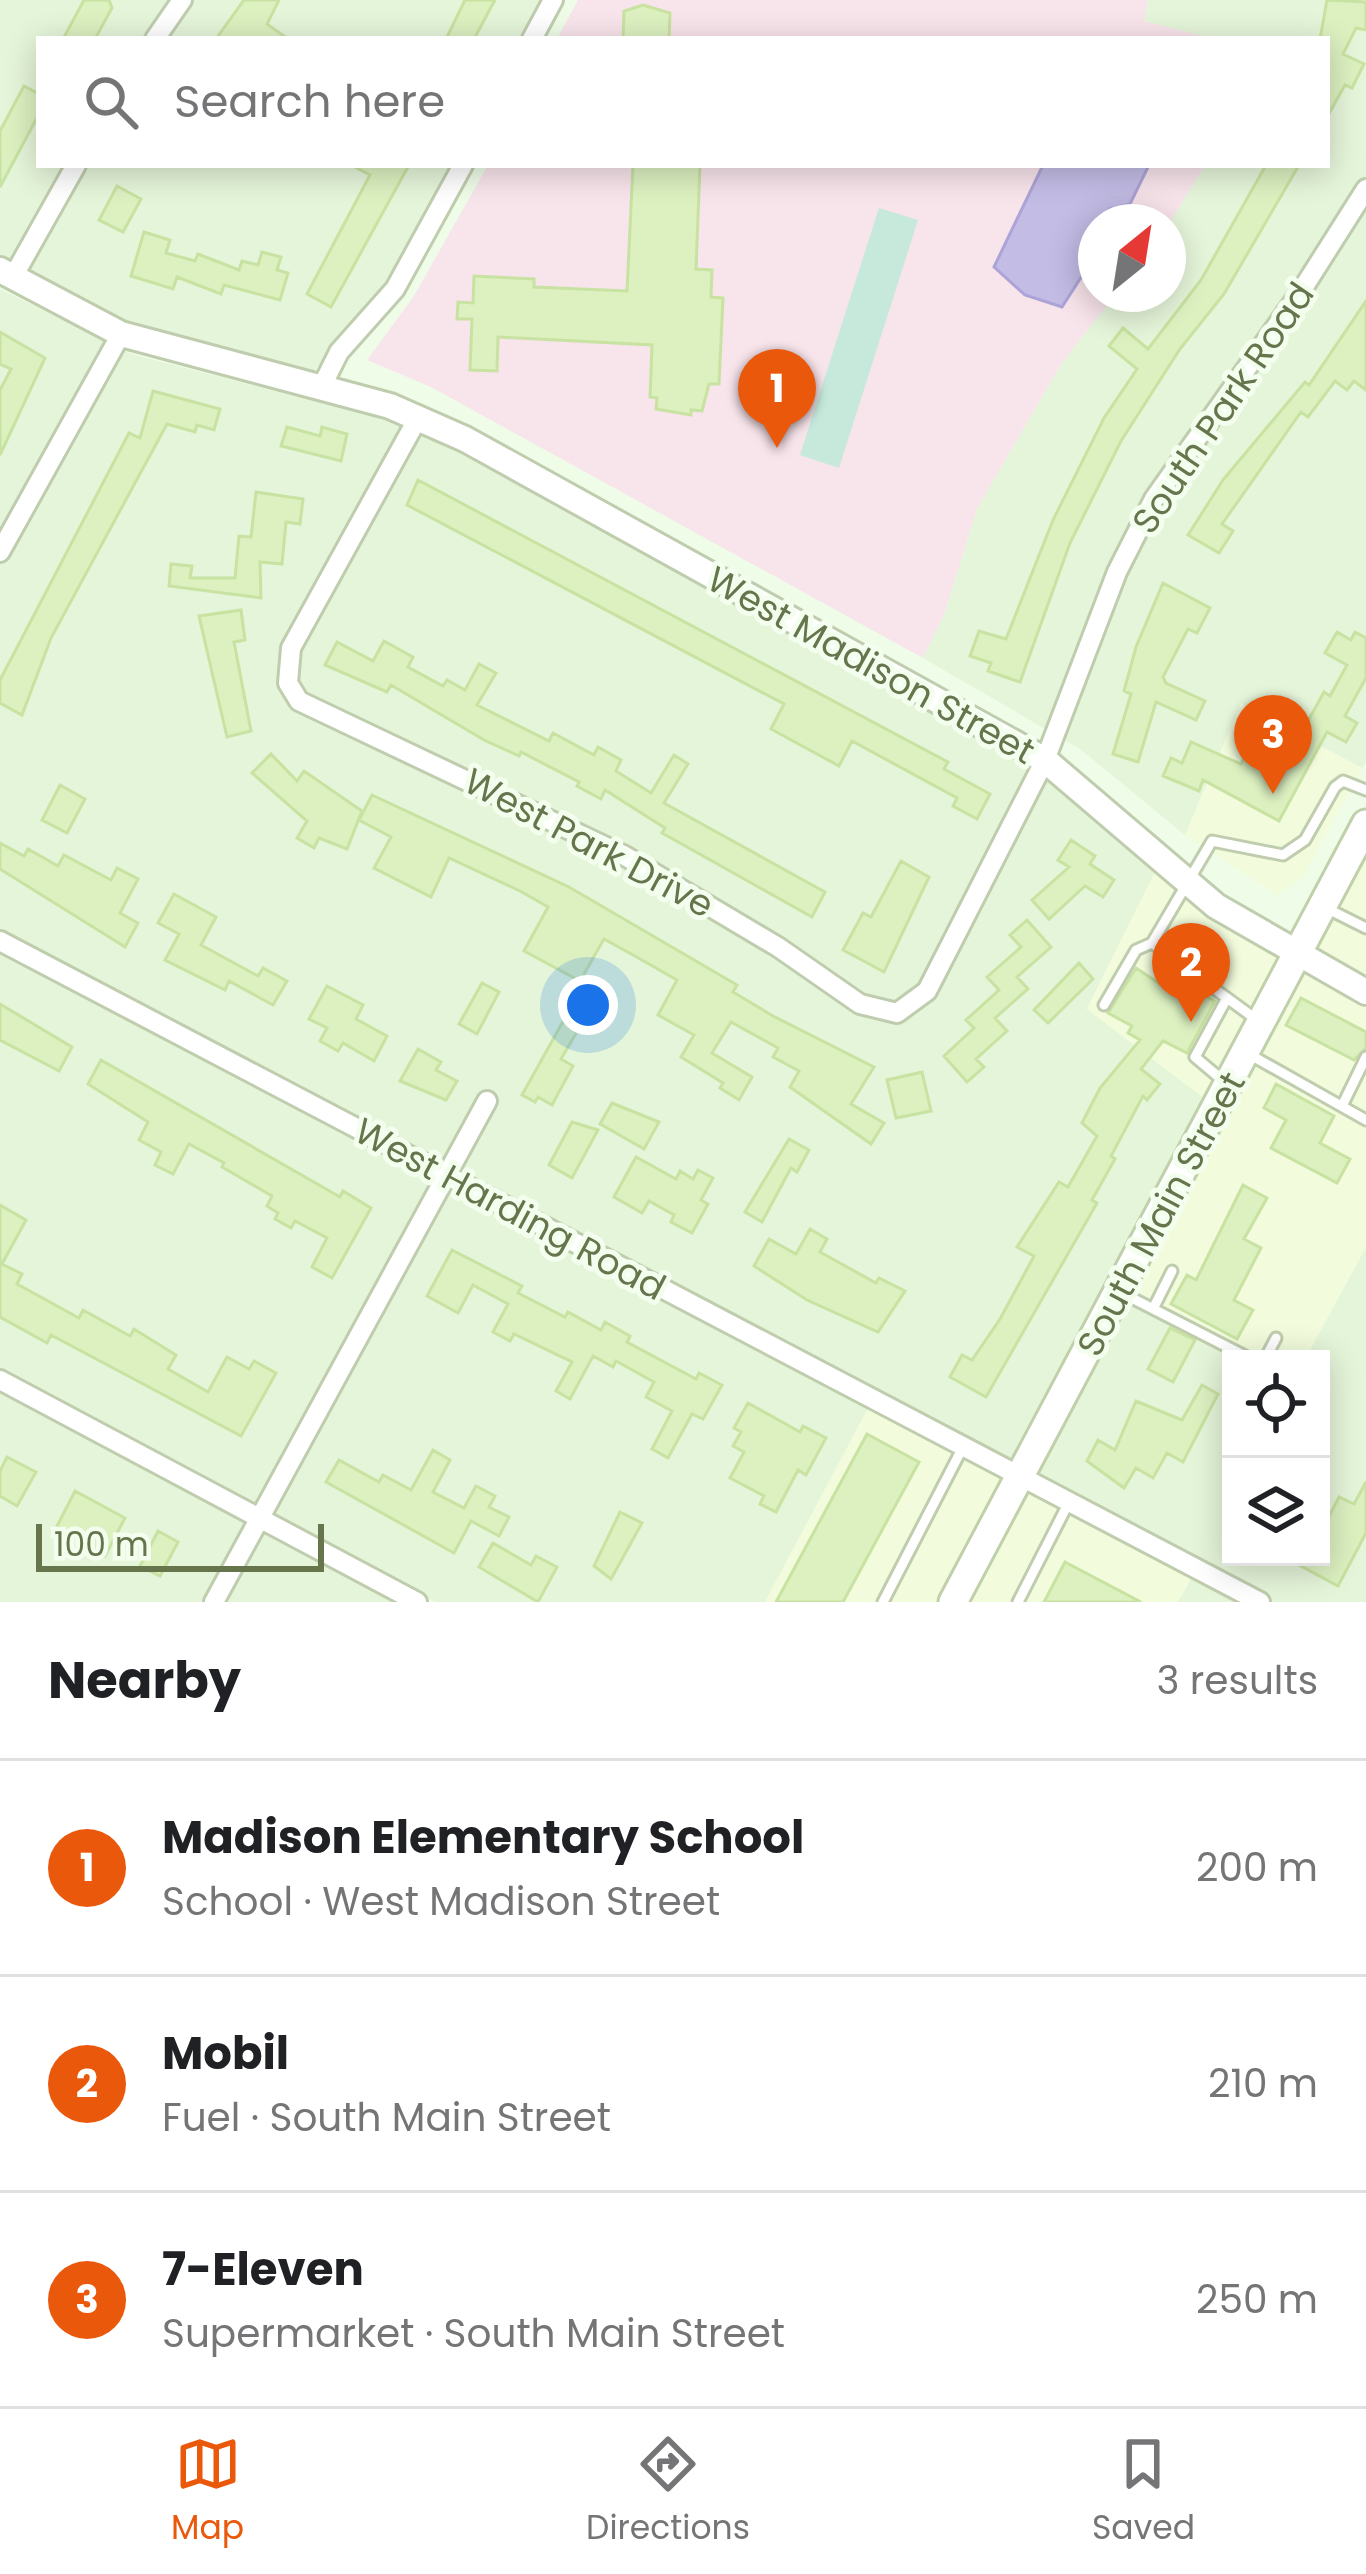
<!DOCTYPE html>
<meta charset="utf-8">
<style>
:root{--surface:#fff;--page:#f2f2f2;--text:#202124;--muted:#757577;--line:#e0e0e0;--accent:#ea580c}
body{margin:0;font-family:Poppins,sans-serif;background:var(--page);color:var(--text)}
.controls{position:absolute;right:36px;bottom:36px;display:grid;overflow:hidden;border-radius:0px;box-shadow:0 6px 30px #0003}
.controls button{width:108px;height:108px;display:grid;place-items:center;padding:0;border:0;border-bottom:3px solid var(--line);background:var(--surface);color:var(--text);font:60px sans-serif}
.compass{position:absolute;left:1078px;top:204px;width:108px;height:108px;border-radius:50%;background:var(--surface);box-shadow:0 6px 30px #0003;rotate:30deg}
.scale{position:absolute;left:36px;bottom:30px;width:288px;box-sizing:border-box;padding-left:12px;border:6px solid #66754c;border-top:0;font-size:33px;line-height:42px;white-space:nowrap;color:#66754c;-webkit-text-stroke:9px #f4feee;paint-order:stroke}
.you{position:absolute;left:588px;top:1005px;width:42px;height:42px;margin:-30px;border:9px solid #fff;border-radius:50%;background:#1a73e8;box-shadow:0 0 0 18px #1a73e833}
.badge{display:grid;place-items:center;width:78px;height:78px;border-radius:50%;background:var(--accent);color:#fff;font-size:39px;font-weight:700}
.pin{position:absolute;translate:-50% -99px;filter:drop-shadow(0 3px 6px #0008)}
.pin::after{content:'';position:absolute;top:63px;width:42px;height:36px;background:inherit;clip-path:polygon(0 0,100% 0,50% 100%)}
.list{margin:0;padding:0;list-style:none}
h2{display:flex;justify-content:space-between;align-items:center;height:156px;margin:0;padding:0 48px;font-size:51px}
h2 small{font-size:39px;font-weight:400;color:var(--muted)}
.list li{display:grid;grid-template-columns:78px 1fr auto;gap:36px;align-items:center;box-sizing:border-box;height:216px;padding:0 48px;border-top:3px solid var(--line)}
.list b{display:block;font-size:45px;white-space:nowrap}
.list p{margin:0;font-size:39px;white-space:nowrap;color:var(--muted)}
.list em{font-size:39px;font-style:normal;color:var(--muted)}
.icon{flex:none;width:66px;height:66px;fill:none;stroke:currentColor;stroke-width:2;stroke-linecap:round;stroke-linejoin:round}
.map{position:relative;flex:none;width:1366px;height:1602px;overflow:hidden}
.search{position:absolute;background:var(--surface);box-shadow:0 6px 30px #0003;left:36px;right:36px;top:36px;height:132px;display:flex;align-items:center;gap:30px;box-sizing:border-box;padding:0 42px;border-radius:0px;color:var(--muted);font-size:45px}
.sheet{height:804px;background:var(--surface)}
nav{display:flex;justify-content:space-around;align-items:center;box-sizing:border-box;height:168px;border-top:3px solid var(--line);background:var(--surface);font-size:33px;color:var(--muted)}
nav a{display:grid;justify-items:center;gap:6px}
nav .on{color:var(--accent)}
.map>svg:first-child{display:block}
.residential{fill:#e5f5d9}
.commercial{fill:#f2fcdc}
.education{fill:#f8e4eb}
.green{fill:#c6e9dc}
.water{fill:#c3bce5;stroke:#aca3d6;stroke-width:3}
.building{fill:#dcf0c0;stroke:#c8e2a1;stroke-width:3}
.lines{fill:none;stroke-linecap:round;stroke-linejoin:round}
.service-casing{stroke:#bfcdae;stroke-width:15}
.minor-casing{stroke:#bfcdae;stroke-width:24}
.tertiary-casing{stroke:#bfcdae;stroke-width:30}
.secondary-casing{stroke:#c0d0ab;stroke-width:33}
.service{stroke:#fff;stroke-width:9}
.minor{stroke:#fff;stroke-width:18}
.tertiary{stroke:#fff;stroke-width:24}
.secondary{stroke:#fff;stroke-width:27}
.labels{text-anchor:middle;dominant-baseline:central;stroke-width:10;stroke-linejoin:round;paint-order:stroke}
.street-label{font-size:36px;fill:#66754c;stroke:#f4feee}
</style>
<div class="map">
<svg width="1366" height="1602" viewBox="0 0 1366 1602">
<rect width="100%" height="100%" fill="#effce8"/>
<path class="residential" d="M0 0H545L524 39H39V165H456L370 307 313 372 125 326 0 260Z
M1148 0H1366V762L1362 768 1241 704 1185 835 1080 749 923 658 944 615 977 509 1061 364 1116 294 1124 298 1168 294V226L1205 165H1327V39H1214L1143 21Z
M0 289 131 354 429 431 1028 760 1157 868 1087 1009 1205 1099 1016 1464 877 1392 765 1602H435L0 1372Z
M1366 1247V1602H1178L1191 1578 1023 1488 1122 1301 1235 1359H1231V1557H1321V1359H1305Z
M0 1389 402 1602H0Z"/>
<path class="commercial" d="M1241 703 1362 768 1303 878 1277 895 1185 835Z
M1366 852V987L1307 955Z
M1157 868 1278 956 1205 1099 1087 1009Z
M1299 971 1366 1005V1247L1305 1359H1235L1122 1301Z
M877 1391 1016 1464 941 1602H765Z
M1023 1488 1192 1577 1178 1602H962Z"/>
<path class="education" d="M578 0H1148L1144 21 1214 39H557Z
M488 165H1205L1168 226V222H1096V294H1116L1061 364 977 509 944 615 923 658 431 387 367 360 414 296Z"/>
<path class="green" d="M879 208 918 220 839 468 800 455Z"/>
<path class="water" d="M1043 165H1149L1130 204 1110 209 1109 222H1096V254L1062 307 1025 295 994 267Z"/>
<path class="building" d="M84 0H109L112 8 95 39H63Z
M244 0H279L267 24 288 39H216Z
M465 0H495L474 39H446Z
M1327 0 1366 2V30L1356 28 1343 54 1364 64 1352 88 1345 85 1327 117V39H1320Z
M643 5 670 13 669 39H623L624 11Z
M24 86 39 94V114L0 187V131Z
M351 165H409L331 307 307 294 370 175Z
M633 165H700L696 269 712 270 711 297 723 298 719 384H709L702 411 691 410V415L656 409 657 398 650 397 652 345 498 337 497 371 470 370 472 319H457L458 302 473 303 474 276 534 279V287L627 291Z
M1266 165H1299L1224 294 1180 349 1121 441 1070 543 1020 682 988 671 991 663 970 656 979 631 1006 639 1053 520 1104 418 1137 369 1109 346 1123 328 1148 349 1201 280Z
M117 186 141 199 123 232 99 220Z
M144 232 170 240 166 253 195 261 198 254 239 270 242 261 258 265 262 252 281 257 277 270 288 273 280 300 224 285 221 294 177 277 173 289 131 276Z
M1366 301V390L1354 381 1347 390 1335 381 1308 417 1301 412 1222 524 1233 531 1219 553 1188 535 1223 480 1305 382 1309 385Z
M0 332 45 358 0 455V390L11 369 0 364Z
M153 391 220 409 214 430 197 425 195 432 167 424 51 638 22 715 0 703V680L129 433 140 438Z
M287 427 320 436 322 427 347 434 341 461 281 446Z
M418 480 948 762 944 769 990 794 977 819 953 806 957 798 852 741 839 766 771 729 784 704 407 505Z
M256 492 303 499 300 524 286 522 282 564 260 562 261 598 169 586 171 564 192 566 190 578H235L239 536 251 537Z
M1163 583 1210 608 1197 633 1188 629 1163 677 1166 683 1205 701 1196 720 1156 702 1138 762 1113 754 1131 694 1124 691 1136 647Z
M241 610 245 640 234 642 251 731 227 737 199 616Z
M1337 632 1351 640 1355 632 1366 638V678L1345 716 1357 723 1346 742 1327 732 1279 821 1203 780 1199 791 1163 776 1171 758 1182 763 1191 742 1241 764 1246 754 1266 765 1282 735 1296 743 1324 692 1330 696 1347 665 1325 653Z
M384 641 413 657 408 667 443 686 447 680 465 690 479 664 496 673 477 705 549 741 553 733 594 755 598 747 621 760 616 771 651 793 674 755 688 764 664 803 825 892 812 917 662 833 665 828 605 790 601 799 577 786 579 782 521 752 519 756 484 740 391 685 387 692 325 665 337 642 373 661Z
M271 754 297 781 304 771 362 811 347 849 319 838 314 848 297 838 307 821 252 773Z
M60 785 85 799 67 833 42 820Z
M372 795 569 887 737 985 733 992 773 1016 874 1067 851 1104 884 1123 871 1144 790 1087 799 1071 773 1057 778 1048 731 1022 712 1053 752 1077 739 1100 720 1088 723 1083 681 1057 694 1035 658 1015 677 980 633 955 604 939 580 981 524 951 548 907 520 891 449 858 431 897 374 868 391 837 359 820Z
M1071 840 1095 856 1090 864 1114 880 1103 897 1085 886 1049 919 1032 900 1069 867 1058 860Z
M0 843 24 856 28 849 58 866 64 855 111 880 117 868 138 879 120 913 138 923 125 947 0 869Z
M901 861 929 877 884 972 843 950 863 913 871 917Z
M174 894 216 917 201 945 258 976 263 968 287 981 273 1005 229 981 225 990 165 960 179 934 158 923Z
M1027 920 1051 947 1017 977 1028 989 995 1018 1007 1031 976 1059 984 1067 967 1082 944 1056 974 1028 966 1020 999 990 987 977 1021 947 1010 935Z
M1079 963 1093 979 1048 1023 1034 1010Z
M1136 968 1187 1002 1193 989 1215 1001 1187 1053 1163 1041 1141 1069 1160 1084 1147 1100 1143 1096 1111 1156 1115 1159 1092 1200 1097 1203 986 1397 950 1377 962 1355 972 1360 1000 1319 1034 1256 1017 1247 1059 1182 1068 1187 1097 1136 1082 1123 1100 1088 1140 1040 1128 1033 1132 1026 1108 1013Z
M482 983 499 992 477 1034 459 1024Z
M327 986 363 1005 356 1019 387 1036 374 1061 343 1043 338 1051 320 1041 327 1028 309 1019Z
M1301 998 1366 1032V1048L1354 1060 1286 1025Z
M0 1004 72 1047 59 1071 0 1040Z
M566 1016 581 1025 561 1059 573 1066 552 1105 538 1097 535 1102 522 1095Z
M418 1049 441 1062 436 1070 457 1081 446 1100 400 1081Z
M101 1060 340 1197 343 1191 371 1208 332 1278 312 1267 327 1238 295 1221 291 1228 275 1219 278 1213 267 1206 272 1196 222 1167 224 1163 189 1144 173 1174 155 1165 161 1152 139 1140 148 1122 88 1084Z
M922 1072 931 1111 896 1118 887 1080Z
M1276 1084 1334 1116 1320 1143 1350 1159 1337 1183 1271 1148 1286 1120 1264 1108Z
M612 1103 659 1122 644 1149 600 1124Z
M572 1122 598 1130 572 1178 549 1165Z
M789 1139 809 1150 797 1172 791 1168 762 1222 745 1212Z
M636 1157 676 1179 680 1171 693 1179 698 1170 713 1178 701 1200 708 1204 692 1233 671 1222 674 1215 649 1201 642 1213 614 1197Z
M1243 1185 1267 1198 1244 1239 1261 1248 1234 1300 1253 1310 1237 1339 1171 1304 1187 1275 1196 1280Z
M0 1205 26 1220 2 1264 22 1274 17 1284 79 1318 83 1310 130 1336 134 1329 176 1355 168 1369 208 1392 227 1357 249 1369 254 1361 276 1373 241 1436 51 1335 47 1343 0 1317Z
M810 1229 827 1239 820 1252 876 1283 879 1278 905 1291 878 1332 807 1300 754 1266 769 1239 796 1254Z
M452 1250 522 1286 518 1293 565 1317 568 1312 601 1330 605 1322 630 1336 627 1342 696 1379 699 1373 722 1385 703 1419 692 1414 668 1458 652 1449 672 1411 646 1397 654 1382 616 1361 613 1367 593 1356 570 1399 556 1391 572 1362 514 1334 510 1341 493 1332 508 1304 473 1285 458 1313 427 1296Z
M1170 1328 1195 1340 1173 1382 1148 1369Z
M1202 1385 1218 1394 1183 1462 1167 1453 1153 1478 1136 1468 1124 1488 1087 1461 1098 1440 1115 1450 1136 1401 1182 1420Z
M748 1403 800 1432 803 1426 826 1438 806 1475 798 1470 776 1512 760 1504 764 1496 730 1478 744 1452 733 1446 741 1432 734 1428Z
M867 1434 919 1462 843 1602H776Z
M433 1450 450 1460 433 1492 464 1508 476 1486 495 1496 489 1507 509 1517 499 1536 471 1521 454 1553 326 1482 339 1460 379 1482 383 1475 411 1490Z
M7 1457 36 1472 17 1506 0 1496V1471Z
M1366 1482V1533L1338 1586 1284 1557H1321V1532L1339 1497 1354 1504Z
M75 1491 125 1518 105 1556 57 1526Z
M620 1512 642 1523 611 1579 594 1566Z
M158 1531 178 1542 160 1576 140 1566Z
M493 1543 531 1565 536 1556 557 1567 538 1602 479 1567Z
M1065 1562 1141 1602H1044Z"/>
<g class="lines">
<g class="service-casing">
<path id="service" d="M1328 909 1366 928
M1104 1005 1136 950 1152 943
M1257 1020 1152 943 1212 841 1283 855 1305 840 1335 787 1343 781 1366 790
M1247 1053 1366 1120
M1227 1084 1195 1057 1227 998
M1342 1106 1366 1057
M1120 1292 1251 1359
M1153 1309 1172 1271
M1265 1359 1276 1338
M883 1602 963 1447
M1018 1602 1069 1502"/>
</g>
<g class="minor-casing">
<path id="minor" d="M155 39 182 0
M532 39 553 0
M13 277 76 165
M322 386 339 352 395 289 463 165
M419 416 291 648 288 683 299 701 625 856 778 947 860 1004 897 1013 927 991 1045 760 1117 572 1154 499 1300 293 1366 189
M0 552 121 334
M0 941 1260 1602
M0 1380 417 1602
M214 1602 487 1101"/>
</g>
<g class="tertiary-casing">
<path id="tertiary" d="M0 270 121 334 390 406 465 439 1045 760 1216 906 1366 992"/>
</g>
<g class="secondary-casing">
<path id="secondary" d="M953 1602 1366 824"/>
</g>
<use href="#service" class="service"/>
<use href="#minor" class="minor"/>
<use href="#tertiary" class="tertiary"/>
<use href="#secondary" class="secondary"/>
</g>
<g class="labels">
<g class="street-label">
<text transform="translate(1223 408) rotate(-56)">South Park Road</text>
<text transform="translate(871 665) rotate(29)">West Madison Street</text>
<text transform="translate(589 843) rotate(28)">West Park Drive</text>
<text transform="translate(510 1209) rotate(28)">West Harding Road</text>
<text transform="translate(1161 1214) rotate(-62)">South Main Street</text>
</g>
</g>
</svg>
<div class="controls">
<button><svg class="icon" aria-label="locate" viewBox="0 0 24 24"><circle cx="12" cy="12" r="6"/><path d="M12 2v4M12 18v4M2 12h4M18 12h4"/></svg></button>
<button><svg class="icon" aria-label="layers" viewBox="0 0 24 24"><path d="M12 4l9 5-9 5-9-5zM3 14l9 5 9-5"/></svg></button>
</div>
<svg class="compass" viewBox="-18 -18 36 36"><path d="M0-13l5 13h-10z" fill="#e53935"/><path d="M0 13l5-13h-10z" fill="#757577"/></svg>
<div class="scale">100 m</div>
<div class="you"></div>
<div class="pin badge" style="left:777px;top:448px">1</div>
<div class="pin badge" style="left:1191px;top:1022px">2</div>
<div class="pin badge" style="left:1273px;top:794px">3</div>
<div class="search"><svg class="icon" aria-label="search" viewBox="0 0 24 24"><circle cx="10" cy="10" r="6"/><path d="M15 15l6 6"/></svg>Search here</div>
</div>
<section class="sheet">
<h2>Nearby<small>3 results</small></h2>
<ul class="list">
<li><span class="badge">1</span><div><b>Madison Elementary School</b><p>School · West Madison Street</p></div><em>200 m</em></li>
<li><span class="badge">2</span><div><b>Mobil</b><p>Fuel · South Main Street</p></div><em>210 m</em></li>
<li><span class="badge">3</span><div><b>7-Eleven</b><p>Supermarket · South Main Street</p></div><em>250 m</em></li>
</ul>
</section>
<nav>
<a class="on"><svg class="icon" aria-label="map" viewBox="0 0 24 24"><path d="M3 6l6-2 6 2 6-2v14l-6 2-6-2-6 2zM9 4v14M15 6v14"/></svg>Map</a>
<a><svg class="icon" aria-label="directions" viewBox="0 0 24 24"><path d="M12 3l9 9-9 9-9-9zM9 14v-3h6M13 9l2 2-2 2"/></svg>Directions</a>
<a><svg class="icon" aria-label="saved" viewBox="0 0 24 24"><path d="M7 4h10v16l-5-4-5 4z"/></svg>Saved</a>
</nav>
